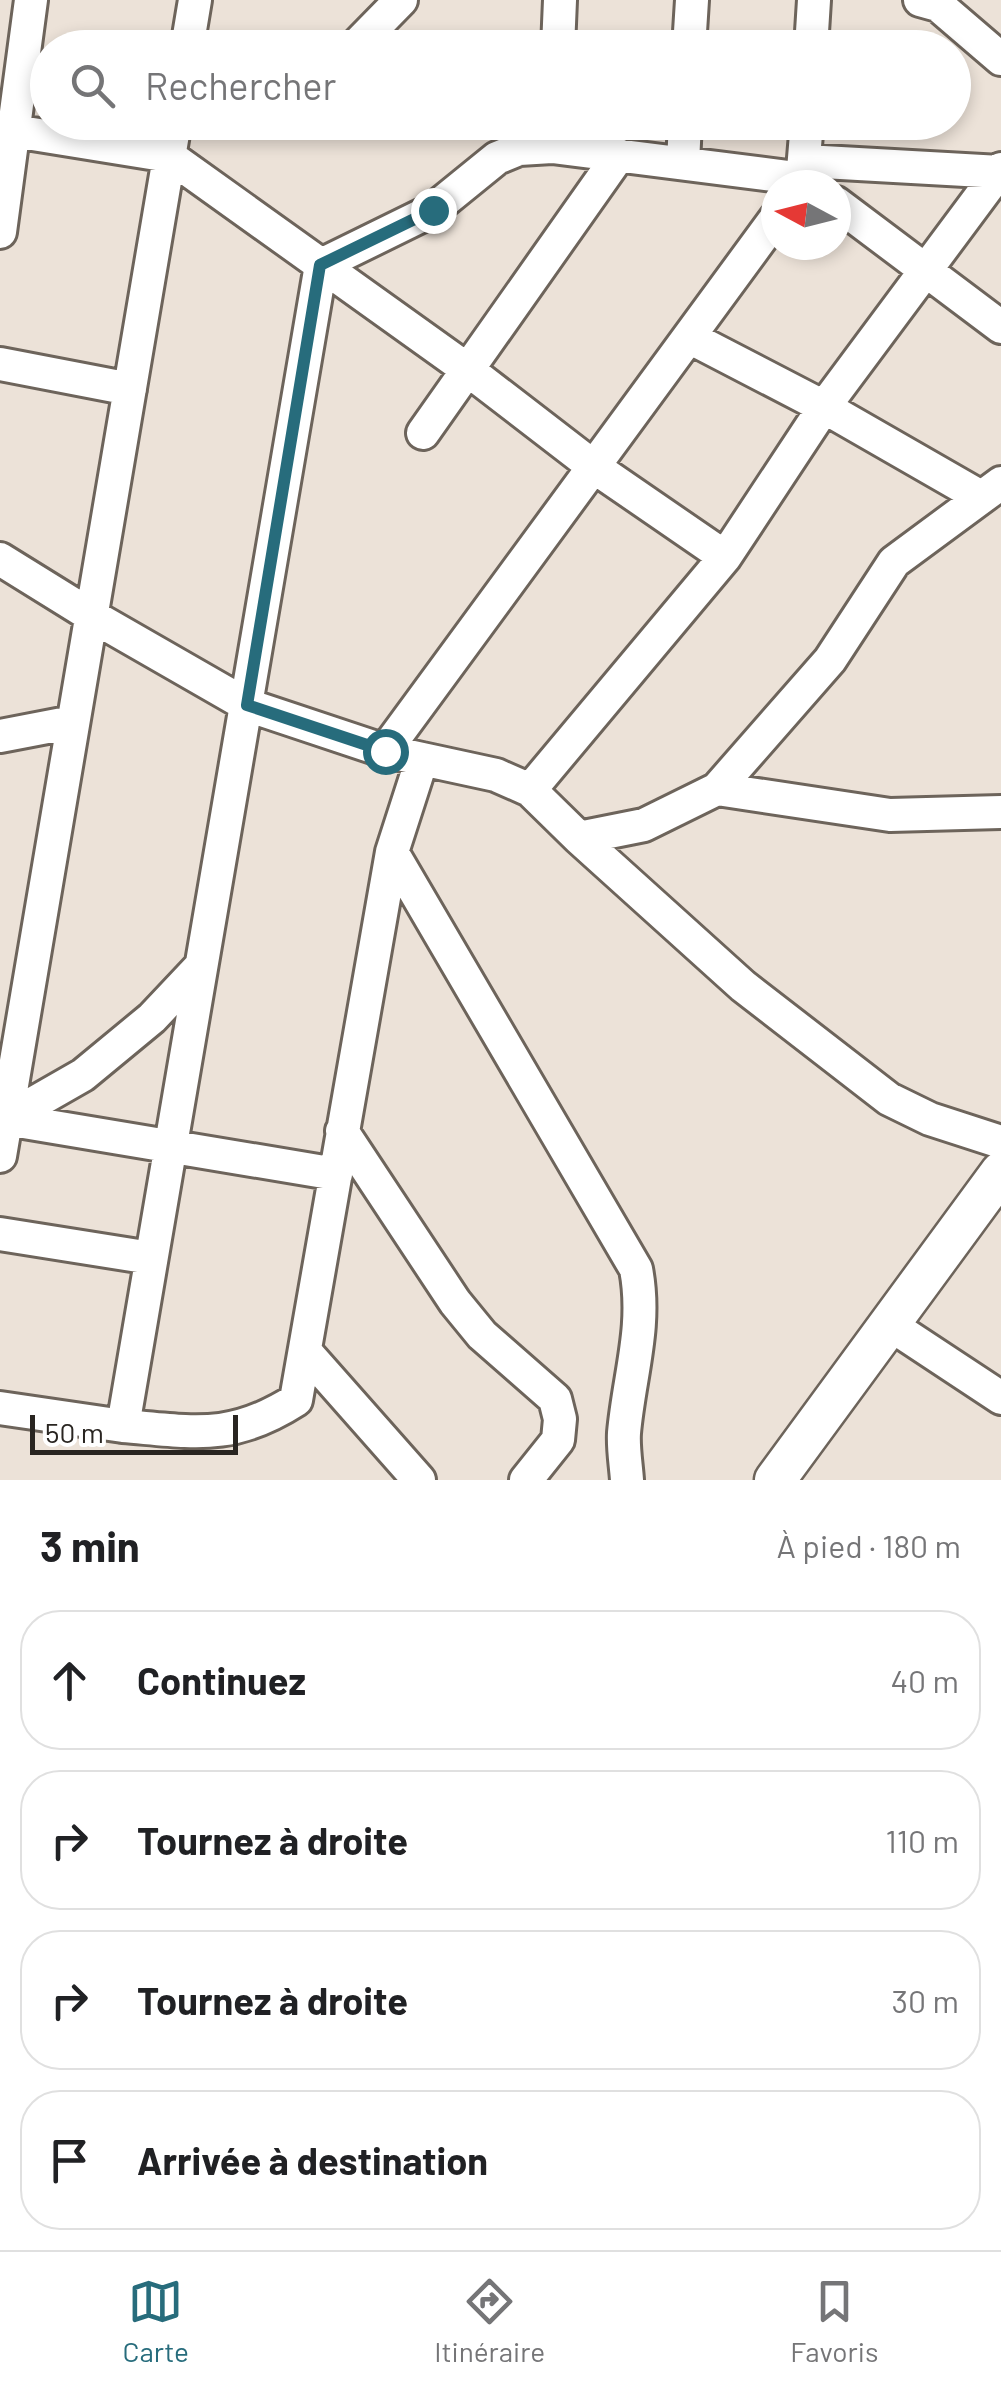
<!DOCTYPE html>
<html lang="fr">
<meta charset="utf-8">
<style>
:root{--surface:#fff;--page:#f2f2f2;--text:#202124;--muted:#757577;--line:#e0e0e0;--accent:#276c7c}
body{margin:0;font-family:Barlow,sans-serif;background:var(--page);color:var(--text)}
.compass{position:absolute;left:761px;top:170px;width:90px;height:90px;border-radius:50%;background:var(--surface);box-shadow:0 5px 15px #0003;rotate:277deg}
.scale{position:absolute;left:30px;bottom:25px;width:208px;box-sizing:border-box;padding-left:10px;border:5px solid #292521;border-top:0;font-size:28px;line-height:35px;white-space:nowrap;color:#292521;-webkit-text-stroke:8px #fff;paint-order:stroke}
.stop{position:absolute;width:30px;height:30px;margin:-22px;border:8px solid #276c7c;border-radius:50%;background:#fff}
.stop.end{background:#276c7c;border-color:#fff;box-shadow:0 2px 10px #0008}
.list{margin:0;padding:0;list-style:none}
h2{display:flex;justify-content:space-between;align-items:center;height:130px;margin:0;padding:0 40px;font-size:42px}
h2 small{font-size:32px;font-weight:400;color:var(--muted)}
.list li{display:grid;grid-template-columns:65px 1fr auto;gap:30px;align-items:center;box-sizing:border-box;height:140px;margin:0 20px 20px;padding:0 20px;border:2px solid var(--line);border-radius:40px}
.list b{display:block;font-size:38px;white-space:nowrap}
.list em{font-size:32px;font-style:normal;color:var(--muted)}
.icon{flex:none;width:55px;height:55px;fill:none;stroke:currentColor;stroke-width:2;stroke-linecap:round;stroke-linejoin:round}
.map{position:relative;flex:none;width:1001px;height:1480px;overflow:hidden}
.search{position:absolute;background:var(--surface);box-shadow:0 5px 15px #0003;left:30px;right:30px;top:30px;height:110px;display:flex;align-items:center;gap:25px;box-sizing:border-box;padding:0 35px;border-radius:55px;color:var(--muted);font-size:38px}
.sheet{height:770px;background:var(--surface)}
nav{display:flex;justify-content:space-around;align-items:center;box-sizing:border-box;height:140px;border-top:2px solid var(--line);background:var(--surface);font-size:28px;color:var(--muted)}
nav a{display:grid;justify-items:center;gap:5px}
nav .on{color:var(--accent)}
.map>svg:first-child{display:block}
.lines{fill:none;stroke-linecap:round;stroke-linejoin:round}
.minor-casing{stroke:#6d645b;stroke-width:38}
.tertiary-casing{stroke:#6d645b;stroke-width:45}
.minor{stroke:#fff;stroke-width:32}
.tertiary{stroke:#fff;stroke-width:40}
.route{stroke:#276c7c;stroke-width:12}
</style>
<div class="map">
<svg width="1001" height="1480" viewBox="0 0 1001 1480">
<rect width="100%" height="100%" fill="#ece2d8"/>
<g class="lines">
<g class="minor-casing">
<path id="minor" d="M920 0 938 5 1001 59
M187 48 195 0
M354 48 401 0
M558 48 560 0
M689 48 692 0
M811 48 814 0
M14 131 169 156 468 370 594 467 725 557
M805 161 1001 172
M683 163 685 122
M802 182 807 122
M836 203 1001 327
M0 232 31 0
M689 337 824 407 979 496
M0 364 130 389
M423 433 619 155
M0 559 92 616 247 705 385 751 496 775 530 790 579 838 644 825 717 789 890 815 1001 812
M0 736 73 722
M385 751 776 218
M422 759 392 852 296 1400C232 1441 195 1432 123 1426L321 265 433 210 497 158 519 149 552 147 804 179 813 185
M717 789 830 660 894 562 1001 483
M530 790 725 557 824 407 1001 169
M579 838 743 986 889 1099 930 1119 1001 1142
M392 852 636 1269C647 1327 629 1376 624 1433 623 1448 626 1465 627 1480
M201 966 152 1018 83 1075 6 1119 336 1174
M342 1131 455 1302 482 1335 555 1399 560 1419 558 1440 526 1480
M0 1156 175 122
M0 1234 151 1258
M889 1324 1001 1398
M305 1351 419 1480
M0 1408 123 1426"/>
</g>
<g class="tertiary-casing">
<path id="tertiary" d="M775 1480 1001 1172"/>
</g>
<use href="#minor" class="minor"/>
<use href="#tertiary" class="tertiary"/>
</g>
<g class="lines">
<path class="route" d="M385 751 247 705 320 265 433 210"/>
</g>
</svg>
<svg class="compass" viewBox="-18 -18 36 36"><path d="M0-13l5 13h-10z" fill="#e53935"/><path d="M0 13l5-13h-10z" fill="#757577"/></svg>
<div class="scale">50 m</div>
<div class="stop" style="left:385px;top:751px"></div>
<div class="stop end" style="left:433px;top:210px"></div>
<div class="search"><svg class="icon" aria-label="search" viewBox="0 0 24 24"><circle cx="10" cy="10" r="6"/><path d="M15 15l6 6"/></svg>Rechercher</div>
</div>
<section class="sheet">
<h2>3 min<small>À pied · 180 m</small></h2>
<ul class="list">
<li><svg class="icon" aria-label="ahead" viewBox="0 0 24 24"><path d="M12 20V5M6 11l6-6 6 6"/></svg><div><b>Continuez</b></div><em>40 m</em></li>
<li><svg class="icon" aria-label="right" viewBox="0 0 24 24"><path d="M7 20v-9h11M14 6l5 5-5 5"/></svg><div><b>Tournez à droite</b></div><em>110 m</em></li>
<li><svg class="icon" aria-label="right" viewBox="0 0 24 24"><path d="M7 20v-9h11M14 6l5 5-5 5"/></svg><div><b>Tournez à droite</b></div><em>30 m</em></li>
<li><svg class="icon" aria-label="arrive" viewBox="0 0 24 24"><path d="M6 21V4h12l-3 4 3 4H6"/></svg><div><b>Arrivée à destination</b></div></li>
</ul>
</section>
<nav>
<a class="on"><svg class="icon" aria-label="map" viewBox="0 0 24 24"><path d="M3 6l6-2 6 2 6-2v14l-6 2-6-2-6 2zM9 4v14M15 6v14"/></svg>Carte</a>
<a><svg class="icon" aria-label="directions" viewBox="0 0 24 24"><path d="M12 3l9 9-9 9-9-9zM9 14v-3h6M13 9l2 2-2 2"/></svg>Itinéraire</a>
<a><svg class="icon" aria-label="saved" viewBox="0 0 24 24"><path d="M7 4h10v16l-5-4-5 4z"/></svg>Favoris</a>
</nav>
